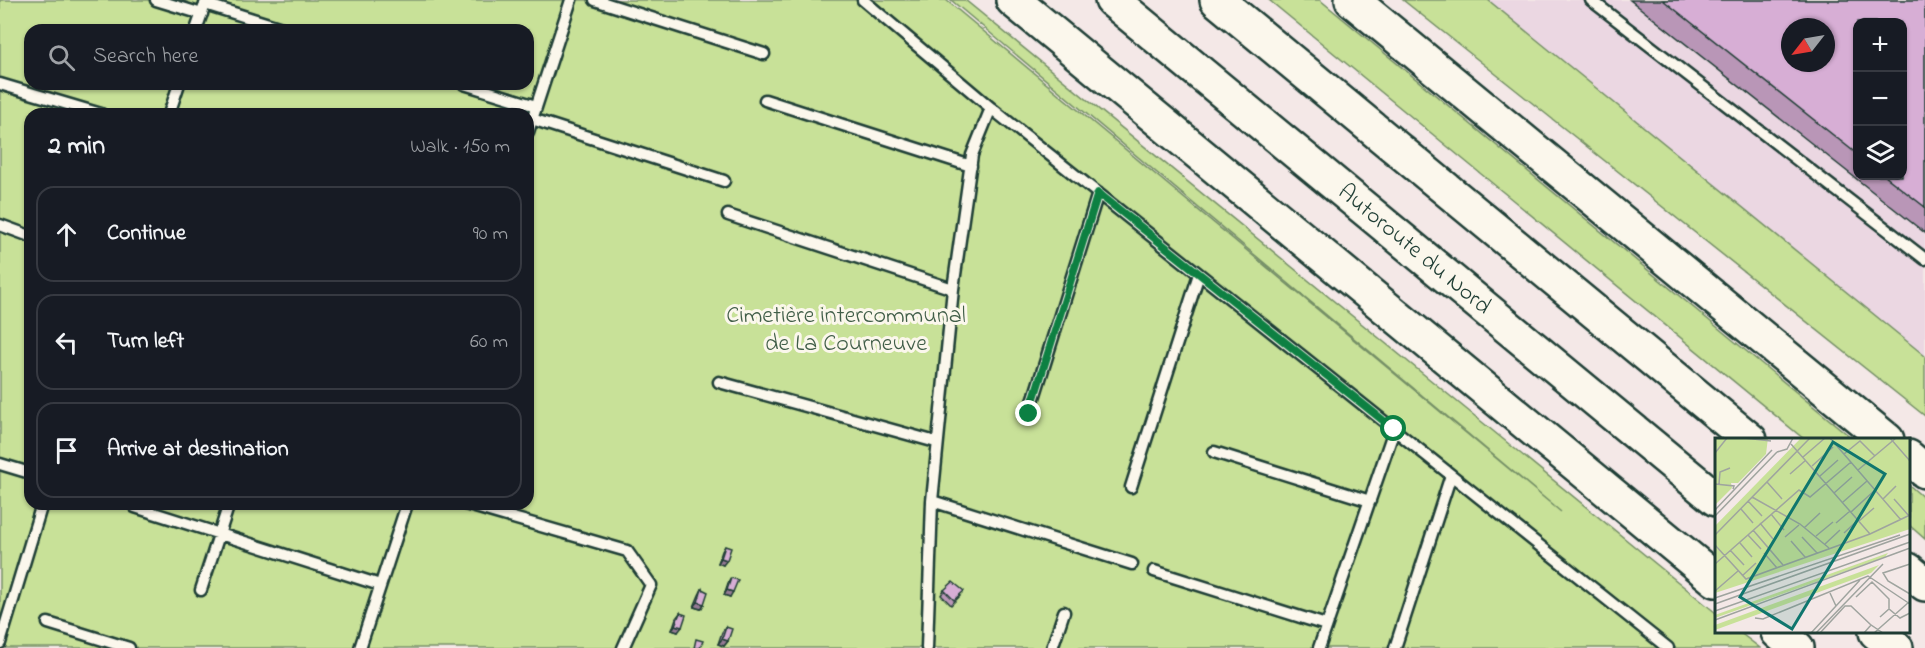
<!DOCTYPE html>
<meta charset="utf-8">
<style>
:root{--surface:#171b24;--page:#242831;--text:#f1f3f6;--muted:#9ea1a6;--line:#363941}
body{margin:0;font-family:"Indie Flower",sans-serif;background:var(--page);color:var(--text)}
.controls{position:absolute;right:18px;top:18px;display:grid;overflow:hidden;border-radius:12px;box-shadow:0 2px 4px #0004}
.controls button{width:54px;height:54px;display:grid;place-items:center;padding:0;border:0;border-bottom:2px solid var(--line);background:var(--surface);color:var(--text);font:30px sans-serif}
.compass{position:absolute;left:1781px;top:18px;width:54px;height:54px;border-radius:50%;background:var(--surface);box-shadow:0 2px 4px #0004;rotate:239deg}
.stop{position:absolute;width:18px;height:18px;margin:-14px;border:4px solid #0b8043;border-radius:50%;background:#fff}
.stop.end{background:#0b8043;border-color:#fff;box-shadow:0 2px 6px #0008}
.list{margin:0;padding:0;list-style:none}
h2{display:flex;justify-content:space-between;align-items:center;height:78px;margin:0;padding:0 24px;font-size:26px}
h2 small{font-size:20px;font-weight:400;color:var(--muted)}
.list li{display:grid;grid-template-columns:39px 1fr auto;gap:18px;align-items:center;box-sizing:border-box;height:96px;margin:0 12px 12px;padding:0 12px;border:2px solid var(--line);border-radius:18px}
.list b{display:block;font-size:22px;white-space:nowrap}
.list em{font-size:20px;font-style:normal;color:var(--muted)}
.icon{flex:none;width:33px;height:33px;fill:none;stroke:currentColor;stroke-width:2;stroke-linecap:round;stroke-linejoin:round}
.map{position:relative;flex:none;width:1925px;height:648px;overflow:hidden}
.search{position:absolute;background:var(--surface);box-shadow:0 2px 4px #0004;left:24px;top:24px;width:510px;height:66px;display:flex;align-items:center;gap:15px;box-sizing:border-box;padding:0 21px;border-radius:18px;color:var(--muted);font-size:22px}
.panel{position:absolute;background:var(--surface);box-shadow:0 2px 4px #0004;left:24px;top:108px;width:510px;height:402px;border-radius:18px}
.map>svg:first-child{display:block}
.built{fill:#ebd7e2;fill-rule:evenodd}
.green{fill:#c8e198;stroke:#748f66;stroke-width:1.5;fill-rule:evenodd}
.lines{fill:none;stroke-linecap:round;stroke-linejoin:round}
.lane-casing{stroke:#1f3d34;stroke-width:15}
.highway-casing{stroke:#1f3d34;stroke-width:38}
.lane{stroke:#fbf7ec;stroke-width:10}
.highway{stroke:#fbf7ec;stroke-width:33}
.wall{fill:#b996b7;stroke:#1f3d34;stroke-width:1.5;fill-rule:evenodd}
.shaded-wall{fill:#967a95;stroke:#1f3d34;stroke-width:1.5}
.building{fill:#d7aed5;stroke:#1f3d34;stroke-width:1.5;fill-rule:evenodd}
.route{stroke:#0b8043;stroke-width:8}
.labels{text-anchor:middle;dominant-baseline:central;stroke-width:6;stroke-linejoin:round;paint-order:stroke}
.street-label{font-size:24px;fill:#1f3d34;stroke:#fbf7ec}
.park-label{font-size:24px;fill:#415e48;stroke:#fbf7ec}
.inset-road{fill:none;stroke:#9fa49f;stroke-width:1.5}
.view{fill:#0f766e;fill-opacity:0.15;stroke:#0f766e;stroke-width:3}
.inset-edge{fill:none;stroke:#1f3d34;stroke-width:3}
</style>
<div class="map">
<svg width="1925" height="648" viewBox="0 0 1925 648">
<rect width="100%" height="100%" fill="#f4e8e7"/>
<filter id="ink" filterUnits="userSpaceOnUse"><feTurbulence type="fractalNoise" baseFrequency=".0167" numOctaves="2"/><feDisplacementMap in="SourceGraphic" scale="12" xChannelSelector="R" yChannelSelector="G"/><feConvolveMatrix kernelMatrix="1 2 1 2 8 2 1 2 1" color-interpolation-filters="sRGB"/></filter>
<g filter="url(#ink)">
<path class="built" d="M1459 0H1925V370ZM1858 22H1902V176H1858ZM1790 27H1826V63H1790Z"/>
<path class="green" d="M0 0H946L1561 512 951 0H965L1716 613V632H1739L1760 648H0ZM30 30H528V84H30ZM30 114H528V504H30Z
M1269 0H1320L1853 439H1804Z
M1403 0H1488L1925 356V416Z
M1909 485 1925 499V539L1909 525Z"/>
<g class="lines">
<g class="lane-casing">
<path id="lane" d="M156 0 202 14
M595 0 764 54
M863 0 991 108 1668 648
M1591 0 1925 259
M205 4 288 30
M196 30 204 7
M0 84 101 114
M464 84 536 106
M765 100 971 166
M169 114 179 84
M532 119 724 181
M528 132 571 0
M728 215 953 289
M0 225 30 236
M719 382 936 442
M1029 414 1098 193
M1214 452 1370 501
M0 464 30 473
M1131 487 1199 274
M932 501 1132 564
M465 504 627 551 651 585 623 648
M135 507 380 585
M1154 571 1326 625
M201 590 229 504
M48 623 129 648
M0 643 42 504
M360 648 407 504
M927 648 932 501 953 289 972 155 991 108
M1052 648 1064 612
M1319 648 1394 430
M1395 648 1451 475"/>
</g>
<g class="highway-casing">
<g id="highway">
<path d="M1013 0 1716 580"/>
<path id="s1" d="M1112 0 1716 499"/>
<path d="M1217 0 1750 440"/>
<path d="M1352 0 1887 440"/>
<path d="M1908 457 1925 471"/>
<path d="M1908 570 1925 584"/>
<path d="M1778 632 1797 648"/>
<path d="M1876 632 1896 648"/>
</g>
</g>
<use href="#lane" class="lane"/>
<use href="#highway" class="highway"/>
</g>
<path class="wall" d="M1630 0H1925V233ZM1857 22 1902 176H1857Z
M725 546 723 565 718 563 722 551Z
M731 578 730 597 724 595 728 583Z
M702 589 704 604 701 609 694 607 699 595Z
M944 590 960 596 951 605 941 595Z
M680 613 678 632 672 630 676 618Z
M726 627 728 641 724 646 718 644 722 632Z"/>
<path class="shaded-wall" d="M721 558 727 560 723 565 718 563Z
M727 590 733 592 730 597 724 595Z
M698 602 704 604 701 609 694 607Z
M675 625 682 627 678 632 672 630Z
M722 639 728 641 724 646 718 644Z"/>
<path class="building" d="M1663 0H1925V207L1885 176H1902V22H1857V154ZM1790 27H1826V63H1790Z
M725 546 731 548 727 560 721 558Z
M731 578 738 580 733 592 727 590Z
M953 582 964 591 954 600 944 590Z
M702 589 708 592 704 604 698 602Z
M680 613 686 615 682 627 675 625Z
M726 627 732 629 728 641 722 639Z
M696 639 703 641 700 648H694Z"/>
</g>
<g class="lines" filter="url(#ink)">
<path class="route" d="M1029 414 1098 193 1394 429"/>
</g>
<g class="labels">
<g class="street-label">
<text stroke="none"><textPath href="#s1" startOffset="392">Autoroute du Nord</textPath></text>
</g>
<g class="park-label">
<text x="846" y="316">Cimetière intercommunal<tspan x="846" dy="28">de La Courneuve</tspan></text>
</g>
</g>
<g transform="translate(1715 438)">
<rect width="195" height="195" fill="#f4e8e7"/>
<path d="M0 0H53L51 16 23 45H16L17 50 0 67ZM86 0H195V91L0 155V88ZM173 115 170 119 0 180V177ZM164 127 156 135 0 192V187Z" fill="#c8e198"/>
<path class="inset-road" d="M29 0 56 3M115 0 186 82M175 0 195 23M76 6 155 96M62 14 72 11 78 0M0 15 12 0M129 16 145 3 160 18M88 19 110 0M97 28 118 9M143 32 181 0M75 36 91 22M105 38 123 22M52 44 67 61M0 46 19 48 18 51M4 46 5 34 15 30M119 55 137 39M37 59 85 86 114 110M168 61 181 48M179 61 194 78M33 63 47 78M128 64 152 43M26 71 38 85M0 72 57 12M136 74 160 52M56 76 69 92M0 78 62 14M144 83 159 70M45 85 58 101M121 85 135 73M89 90 105 75M38 92 68 127M129 95 143 82M0 97 95 0M33 97 46 111M101 98 118 84M70 99 84 87M87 99 102 115M76 103 90 119M25 105 37 119M110 106 125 92M0 107 31 141 155 96 195 77M15 112 29 127M49 115 62 130M0 126 84 52 95 59 136 24M195 126 168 135 173 143 195 156M27 138 41 125M0 153 23 133M115 155 121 168 145 142M141 159 157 144 174 161V171M0 160 185 97M0 166 195 96M0 173 195 104M165 179 174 171 185 180 195 175M40 180 48 181 153 138 195 166M0 182 195 110M96 195 121 168M101 195 168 126M105 195 130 168H136L156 187M149 195 156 187 168 195M159 195 194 164"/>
<path class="view" d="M118 4 170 36 77 191 25 159Z"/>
<rect width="195" height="195" class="inset-edge"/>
</g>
</svg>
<div class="controls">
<button>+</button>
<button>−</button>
<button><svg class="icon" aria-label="layers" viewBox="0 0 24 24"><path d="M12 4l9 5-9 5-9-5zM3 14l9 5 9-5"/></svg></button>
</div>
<svg class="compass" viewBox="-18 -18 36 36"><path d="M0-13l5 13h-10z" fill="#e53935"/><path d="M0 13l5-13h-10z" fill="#9ea1a6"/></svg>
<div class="stop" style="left:1394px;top:429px"></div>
<div class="stop end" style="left:1029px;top:414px"></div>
<div class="search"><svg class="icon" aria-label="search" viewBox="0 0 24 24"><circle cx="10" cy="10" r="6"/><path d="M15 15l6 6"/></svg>Search here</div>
<section class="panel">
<h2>2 min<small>Walk · 150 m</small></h2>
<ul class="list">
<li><svg class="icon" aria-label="ahead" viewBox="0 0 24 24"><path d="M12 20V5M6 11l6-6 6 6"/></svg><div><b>Continue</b></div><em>90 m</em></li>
<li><svg class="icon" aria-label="left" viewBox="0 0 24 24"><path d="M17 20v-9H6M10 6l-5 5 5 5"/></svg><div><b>Turn left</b></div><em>60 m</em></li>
<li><svg class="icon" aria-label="arrive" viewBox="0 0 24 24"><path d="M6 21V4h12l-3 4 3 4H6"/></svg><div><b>Arrive at destination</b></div></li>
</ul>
</section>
</div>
